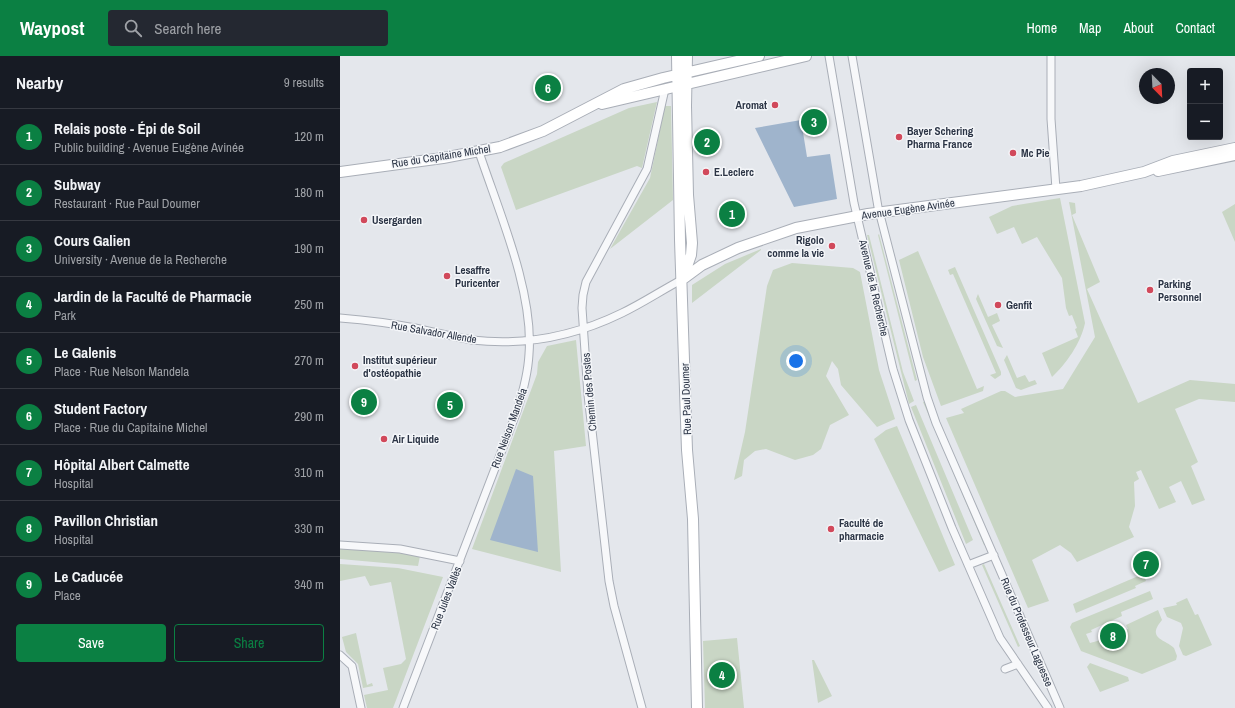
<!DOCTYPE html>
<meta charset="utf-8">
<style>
:root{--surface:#171b24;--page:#242831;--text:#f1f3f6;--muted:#9ea1a6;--line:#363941;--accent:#0b8043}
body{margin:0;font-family:"Archivo Narrow",sans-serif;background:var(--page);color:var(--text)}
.controls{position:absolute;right:12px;top:12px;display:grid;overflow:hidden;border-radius:4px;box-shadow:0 4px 16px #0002}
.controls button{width:36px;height:36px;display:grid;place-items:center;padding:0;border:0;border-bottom:1px solid var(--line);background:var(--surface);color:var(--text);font:20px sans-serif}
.compass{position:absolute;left:799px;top:12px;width:36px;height:36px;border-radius:50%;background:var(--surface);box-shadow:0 4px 16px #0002;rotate:156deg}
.you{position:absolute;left:456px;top:305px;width:14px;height:14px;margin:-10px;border:3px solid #fff;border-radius:50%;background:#1a73e8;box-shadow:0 0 0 6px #1a73e833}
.badge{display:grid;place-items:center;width:26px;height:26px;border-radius:50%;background:var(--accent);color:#fff;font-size:13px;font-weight:700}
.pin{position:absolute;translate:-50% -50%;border:2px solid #fff;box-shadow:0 1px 4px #0006}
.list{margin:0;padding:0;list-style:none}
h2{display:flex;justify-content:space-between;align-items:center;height:52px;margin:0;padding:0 16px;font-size:17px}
h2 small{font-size:13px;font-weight:400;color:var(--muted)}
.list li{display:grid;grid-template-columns:26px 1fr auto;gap:12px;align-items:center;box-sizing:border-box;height:56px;padding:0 16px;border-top:1px solid var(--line)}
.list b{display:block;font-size:15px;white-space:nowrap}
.list p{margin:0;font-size:13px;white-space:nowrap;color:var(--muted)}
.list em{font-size:13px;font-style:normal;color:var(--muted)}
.actions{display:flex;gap:8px;padding:12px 16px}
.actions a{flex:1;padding:9px 0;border:1px solid var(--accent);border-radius:4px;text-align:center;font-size:14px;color:var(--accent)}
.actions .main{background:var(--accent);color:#fff}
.icon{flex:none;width:22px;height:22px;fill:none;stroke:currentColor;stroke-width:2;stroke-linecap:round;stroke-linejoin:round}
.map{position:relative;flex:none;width:895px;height:652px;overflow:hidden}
header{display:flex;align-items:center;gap:24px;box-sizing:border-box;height:56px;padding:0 20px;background:var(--accent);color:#fff}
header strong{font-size:19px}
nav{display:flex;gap:22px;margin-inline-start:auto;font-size:14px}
.search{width:280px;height:36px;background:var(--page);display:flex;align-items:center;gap:10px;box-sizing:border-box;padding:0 14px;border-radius:4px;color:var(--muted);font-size:15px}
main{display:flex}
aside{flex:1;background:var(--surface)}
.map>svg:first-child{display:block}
.green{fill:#c9d6c5}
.water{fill:#9fb4cc}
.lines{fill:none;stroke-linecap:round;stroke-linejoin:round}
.street-casing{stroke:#a9aeb7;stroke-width:9}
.secondary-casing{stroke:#a9aeb7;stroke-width:12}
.street{stroke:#f7f8fa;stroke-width:7}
.secondary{stroke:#fff;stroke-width:10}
.poi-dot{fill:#d1495b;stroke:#f4f6f9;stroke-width:1.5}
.labels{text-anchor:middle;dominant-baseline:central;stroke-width:3;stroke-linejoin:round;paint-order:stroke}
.poi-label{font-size:11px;font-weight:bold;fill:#2b3445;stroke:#f4f6f9;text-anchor:start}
.street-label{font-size:11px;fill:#2b3445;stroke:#f4f6f9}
</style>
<header>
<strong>Waypost</strong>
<div class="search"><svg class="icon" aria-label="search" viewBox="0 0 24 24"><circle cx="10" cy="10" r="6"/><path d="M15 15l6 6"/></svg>Search here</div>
<nav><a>Home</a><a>Map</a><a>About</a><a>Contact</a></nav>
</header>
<main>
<aside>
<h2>Nearby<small>9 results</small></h2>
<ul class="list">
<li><span class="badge">1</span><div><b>Relais poste - Épi de Soil</b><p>Public building · Avenue Eugène Avinée</p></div><em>120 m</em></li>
<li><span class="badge">2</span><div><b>Subway</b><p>Restaurant · Rue Paul Doumer</p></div><em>180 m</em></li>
<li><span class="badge">3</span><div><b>Cours Galien</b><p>University · Avenue de la Recherche</p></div><em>190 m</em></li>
<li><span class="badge">4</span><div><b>Jardin de la Faculté de Pharmacie</b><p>Park</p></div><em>250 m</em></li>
<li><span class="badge">5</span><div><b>Le Galenis</b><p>Place · Rue Nelson Mandela</p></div><em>270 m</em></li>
<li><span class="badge">6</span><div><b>Student Factory</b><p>Place · Rue du Capitaine Michel</p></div><em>290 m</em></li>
<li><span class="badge">7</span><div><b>Hôpital Albert Calmette</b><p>Hospital</p></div><em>310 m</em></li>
<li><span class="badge">8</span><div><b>Pavillon Christian</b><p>Hospital</p></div><em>330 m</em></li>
<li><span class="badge">9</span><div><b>Le Caducée</b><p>Place</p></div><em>340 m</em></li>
</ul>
<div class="actions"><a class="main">Save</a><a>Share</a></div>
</aside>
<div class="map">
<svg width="895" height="652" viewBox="0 0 895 652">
<rect width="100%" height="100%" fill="#e4e7ec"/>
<path class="green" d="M317 46 302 112 297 110 176 154 161 111 164 107 289 52Z
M325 50H331L333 144 270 193 310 122Z
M720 142 745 267C741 287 726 308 712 321L702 297 738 281 735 273 737 272 732 259 729 260 726 252 722 222 697 181 682 188 674 171 657 178 649 161 672 150Z
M729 146 735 147 736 157 732 159 760 226 747 233 798 347 850 324 895 328V346L859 343 835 353 858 406 851 410 865 444 852 449 841 425 829 431 836 446 819 453 801 414 796 416 799 423 794 426 795 450 789 471 794 481 737 506 731 497 720 489 692 504 709 545 688 552 606 362 624 357 621 353 661 335H665L675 341 723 333 755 281Z
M895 148V186L882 156Z
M539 178 577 324 575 325 538 179Z
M527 179H529L563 316 574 345 569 348Z
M421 193V194L352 247V229L385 208Z
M578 195 637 333 644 330 643 335 601 350 583 301 559 204Z
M452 207 513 212 520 216 539 314 555 363 537 371 501 329 498 313 492 305 486 320 509 359 490 369 481 393 473 399 455 404 426 393 415 395 404 404 402 420 394 424 405 376 427 230 433 214Z
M615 211 661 316V319L655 323 650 319 656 317 613 218 610 219 608 214Z
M638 238 648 261 657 257 660 265 652 269 663 292 657 290 636 243Z
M236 284 246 390 214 395 221 516 132 493 197 318 198 306 207 290Z
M667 299 677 322 685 319 689 326 695 324 697 328 681 334 676 332 664 304Z
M586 345 646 488 644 489 583 346Z
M576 349 633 484 626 488 571 351Z
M557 370 615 509 599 516 534 383 546 374Z
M0 492 52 496 80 500 78 510 0 503Z
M0 508 58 512 103 521 53 652H27L24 639 48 634 43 612 61 608 66 603 51 526 30 530 25 520 0 525Z
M644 508 680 590 678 591 642 509Z
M803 518 806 525 795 530 796 532 736 557 733 548Z
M810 535 813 543 781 556 782 560 751 574 752 576 746 578 750 587 768 582 770 588 780 583 777 577 788 573 786 569 818 554 822 564C806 583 825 583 834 592L837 600 836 604 802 618 741 595 730 571 732 567Z
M847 542 855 559 858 558 872 589 846 600 843 599 839 590 843 572 841 567 827 561 823 552 837 549 836 547Z
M16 577 27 629 32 627 33 630 23 632 18 608 6 596 2 581Z
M397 582 404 652H365L363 585Z
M472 604H474L492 640 478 647Z
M750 607 788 621 789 625 760 636 747 611Z"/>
<path class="water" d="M461 64 467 101 490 98 497 143 454 151 415 72Z
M176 413 193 420 198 496 150 484Z"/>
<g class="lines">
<g class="street-casing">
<path id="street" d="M489 0 514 147 553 313 569 364 612 472 660 582 708 652
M512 0 538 151 587 341 596 367 720 652
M711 0V63L716 133
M0 262C25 264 50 267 75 272 94 276 113 281 132 284 183 290 235 280 282 257 303 247 322 234 343 223
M0 489 60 493 120 505
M628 509 654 499
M0 599 12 610 21 652
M665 613 678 608
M63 652 177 355C183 336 188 318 189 298 194 236 159 156 139 96
M302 652 274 550 269 525 248 339 242 252 243 239 246 226 307 113 325 33"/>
</g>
<g class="secondary-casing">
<path id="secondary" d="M337 0 340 184 347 394 353 463 357 652
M262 48 466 0
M818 115 895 99
M0 116 103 102 160 91 203 75 284 33 323 22 419 0
M344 219 351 199 352 187 348 139 346 50 347 0
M343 223 362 209 398 192 456 172 528 158 741 130 804 116 833 105 895 92"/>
</g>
<use href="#street" class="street"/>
<use href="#secondary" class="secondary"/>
</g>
<g class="poi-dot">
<circle cx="435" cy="49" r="4"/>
<circle cx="559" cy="81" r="4"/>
<circle cx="673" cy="97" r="4"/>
<circle cx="366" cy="116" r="4"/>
<circle cx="24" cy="164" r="4"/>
<circle cx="492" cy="190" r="4"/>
<circle cx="107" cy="220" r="4"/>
<circle cx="810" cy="234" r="4"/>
<circle cx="658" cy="249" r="4"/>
<circle cx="15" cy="310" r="4"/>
<circle cx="44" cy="383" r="4"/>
<circle cx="491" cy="473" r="4"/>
</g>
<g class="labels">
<g class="poi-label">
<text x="427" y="49" text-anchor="end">Aromat</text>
<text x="567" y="75">Bayer Schering<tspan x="567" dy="13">Pharma France</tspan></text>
<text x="681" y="97">Mc Pie</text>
<text x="374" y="116">E.Leclerc</text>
<text x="32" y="164">Usergarden</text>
<text x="484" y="184" text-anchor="end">Rigolo<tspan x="484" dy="13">comme la vie</tspan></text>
<text x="115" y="214">Lesaffre<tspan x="115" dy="13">Puricenter</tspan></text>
<text x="818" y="228">Parking<tspan x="818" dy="13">Personnel</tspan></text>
<text x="666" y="249">Genfit</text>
<text x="23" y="304">Institut supérieur<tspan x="23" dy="13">d'ostéopathie</tspan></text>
<text x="52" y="383">Air Liquide</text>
<text x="499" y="467">Faculté de<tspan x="499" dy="13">pharmacie</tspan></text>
</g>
<g class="street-label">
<text transform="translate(101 100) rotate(-9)">Rue du Capitaine Michel</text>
<text transform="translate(568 153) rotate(-8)">Avenue Eugène Avinée</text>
<text transform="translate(534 232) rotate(77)">Avenue de la Recherche</text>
<text transform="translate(94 276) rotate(10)">Rue Salvador Allende</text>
<text transform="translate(249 336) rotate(-95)">Chemin des Postes</text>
<text transform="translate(346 343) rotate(-92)">Rue Paul Doumer</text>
<text transform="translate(169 372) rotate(-70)">Rue Nelson Mandela</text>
<text transform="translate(106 542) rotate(-69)">Rue Jules Vallès</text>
<text transform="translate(687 576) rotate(67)">Rue du Professeur Laguesse</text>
</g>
</g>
</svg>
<div class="controls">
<button>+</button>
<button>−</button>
</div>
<svg class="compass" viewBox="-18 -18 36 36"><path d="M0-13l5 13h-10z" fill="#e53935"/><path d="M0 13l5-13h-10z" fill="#9ea1a6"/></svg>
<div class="you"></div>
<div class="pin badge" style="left:392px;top:158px">1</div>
<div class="pin badge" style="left:367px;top:86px">2</div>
<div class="pin badge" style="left:474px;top:66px">3</div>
<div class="pin badge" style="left:382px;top:619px">4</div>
<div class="pin badge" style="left:110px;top:349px">5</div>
<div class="pin badge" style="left:208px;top:32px">6</div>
<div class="pin badge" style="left:806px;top:508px">7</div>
<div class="pin badge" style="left:773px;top:580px">8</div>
<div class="pin badge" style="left:24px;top:346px">9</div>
</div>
</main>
